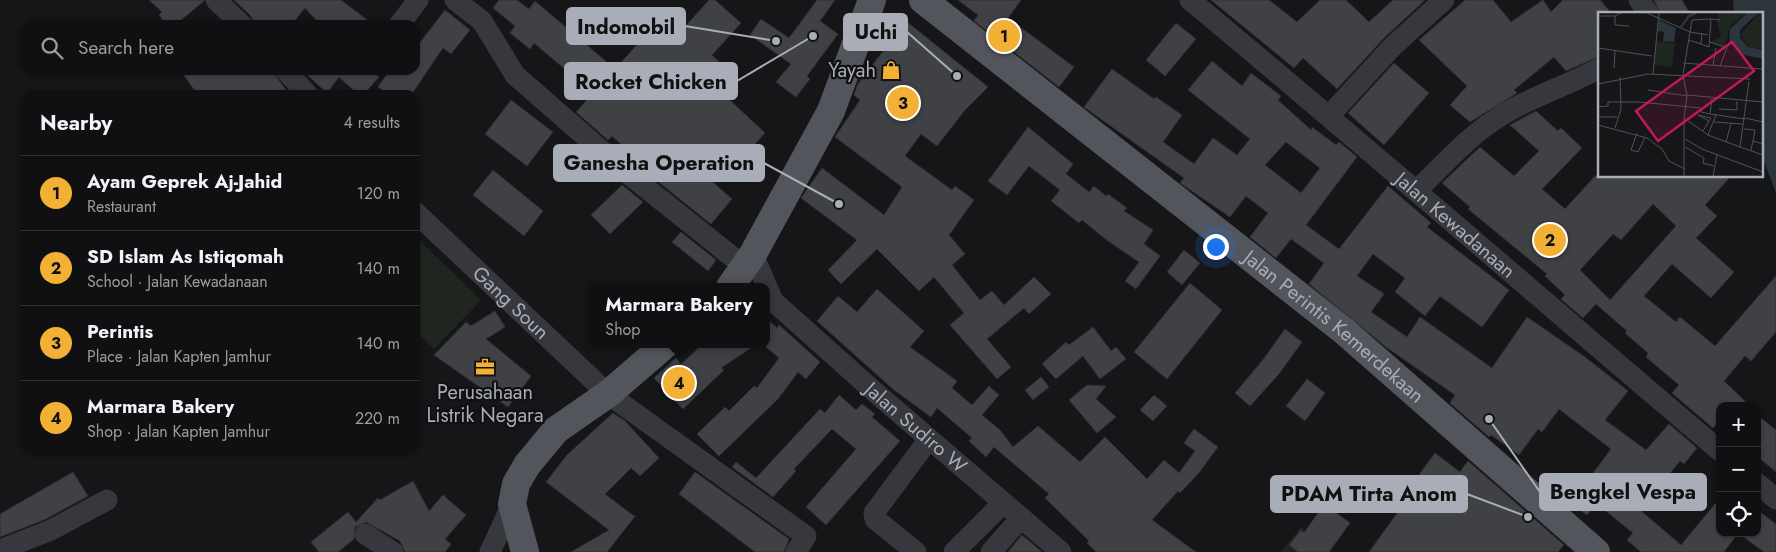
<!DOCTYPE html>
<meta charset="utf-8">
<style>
:root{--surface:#101012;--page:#1e1e20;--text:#f1f3f6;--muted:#9c9d9f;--line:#303032;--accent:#f2b134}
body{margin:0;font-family:Jost,sans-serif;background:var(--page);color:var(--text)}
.controls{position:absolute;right:15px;bottom:15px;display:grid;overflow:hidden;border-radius:10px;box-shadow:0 1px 4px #0004}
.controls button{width:45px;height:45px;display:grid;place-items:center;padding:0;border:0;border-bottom:1px solid var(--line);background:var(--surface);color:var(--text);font:25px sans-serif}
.you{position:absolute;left:1215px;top:246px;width:18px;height:18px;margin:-12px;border:4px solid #fff;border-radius:50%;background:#1a73e8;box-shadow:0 0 0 8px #1a73e833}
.badge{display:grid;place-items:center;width:32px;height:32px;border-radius:50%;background:var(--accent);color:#111;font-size:16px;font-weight:700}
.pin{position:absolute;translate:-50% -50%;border:2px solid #fff;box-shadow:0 1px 5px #0006}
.popup{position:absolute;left:588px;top:283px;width:182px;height:65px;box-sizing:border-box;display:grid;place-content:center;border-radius:10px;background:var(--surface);filter:drop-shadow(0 1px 4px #0005);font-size:16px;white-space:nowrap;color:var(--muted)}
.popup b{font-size:19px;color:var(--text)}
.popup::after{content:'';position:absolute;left:50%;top:100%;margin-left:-10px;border:10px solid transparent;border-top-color:var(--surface)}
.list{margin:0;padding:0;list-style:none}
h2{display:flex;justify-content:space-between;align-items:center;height:65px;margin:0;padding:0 20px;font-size:21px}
h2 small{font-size:16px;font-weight:400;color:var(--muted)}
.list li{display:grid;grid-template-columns:32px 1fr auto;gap:15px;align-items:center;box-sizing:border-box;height:75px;padding:0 20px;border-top:1px solid var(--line)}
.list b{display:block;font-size:19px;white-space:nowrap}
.list p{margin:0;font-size:16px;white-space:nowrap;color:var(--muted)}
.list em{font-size:16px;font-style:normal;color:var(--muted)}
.icon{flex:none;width:28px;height:28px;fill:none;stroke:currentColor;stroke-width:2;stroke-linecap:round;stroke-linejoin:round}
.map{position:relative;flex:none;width:1776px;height:552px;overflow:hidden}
.search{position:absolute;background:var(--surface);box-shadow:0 1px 4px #0004;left:20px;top:20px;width:400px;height:55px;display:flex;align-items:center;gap:12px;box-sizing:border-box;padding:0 18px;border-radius:15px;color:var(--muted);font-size:19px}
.panel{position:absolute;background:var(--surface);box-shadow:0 1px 4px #0004;left:20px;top:90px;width:400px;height:365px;border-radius:15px}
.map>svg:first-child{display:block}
.built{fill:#222225}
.green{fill:#1e261f}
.water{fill:#2c353c}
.building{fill:#404145;stroke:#303034;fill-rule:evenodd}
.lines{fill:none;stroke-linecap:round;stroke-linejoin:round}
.minor{stroke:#37383d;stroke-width:21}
.major{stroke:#53555c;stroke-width:28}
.labels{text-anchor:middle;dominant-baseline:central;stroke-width:4.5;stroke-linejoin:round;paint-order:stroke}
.poi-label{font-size:20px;fill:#a8adb8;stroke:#111113;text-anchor:end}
.street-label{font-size:20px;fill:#a8adb8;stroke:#111113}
.inset-river{fill:none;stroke:#2c353c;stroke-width:2.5}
.inset-road{fill:none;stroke:#505258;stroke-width:1}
.view{fill:#c2185b;fill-opacity:0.15;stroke:#c2185b;stroke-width:2.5}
.inset-edge{fill:none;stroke:#a8adb8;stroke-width:2.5}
.leader{fill:none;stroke:#a8adb8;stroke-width:2}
.callout-dot{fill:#a8adb8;stroke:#111113;stroke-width:2}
.callout{fill:#a8adb8;stroke:#a8adb8;stroke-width:2}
.callout-label{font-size:21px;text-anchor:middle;font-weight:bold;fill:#111}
</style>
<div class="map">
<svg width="1776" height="552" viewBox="0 0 1776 552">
<rect width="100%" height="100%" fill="#161618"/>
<path class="built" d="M1301 527 1332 552H1281Z"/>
<path class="green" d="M415 236 481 300 434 349 415 330Z"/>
<path class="water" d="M1733 0H1776V193L1762 156V14H1734Z"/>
<path class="building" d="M149 0H204V1L175 25H167L159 15 162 12Z
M234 0H341L374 25H321L305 8 291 25H254L251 16Z
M499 0H517L529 9 535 1 615 69 666 13 683 29 709 0H715L741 23 712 55 733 75 719 90 765 133 738 163 720 148 700 171 732 199 711 224 640 167 643 164 612 136 608 140 576 112 593 93 534 43 530 49 510 33 515 26 493 8Z
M817 0H835L820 21 838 34 807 76 810 79 796 97 776 82 791 64 750 35 761 19 789 38Z
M958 0H1021L1008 18 1074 67 1059 87 974 21 978 15Z
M1211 0H1269L1297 22 1320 0H1346L1369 22 1393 0H1425L1384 38 1337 89 1303 58 1294 68Z
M1465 0H1493L1511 22 1543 0 1551 12 1563 0H1600L1612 14H1600V56L1566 71 1554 57 1514 90 1517 93 1470 122 1450 105 1467 86 1419 40Z
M1654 0H1682L1690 14H1661Z
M445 10 470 30 451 54 443 48 411 95H390L378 87 390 70H415V49Z
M906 21 988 87 965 110 937 146 921 134 905 156 952 190 955 186 974 200 949 235 965 254 952 265 980 300 992 291 1004 305 1034 277 1051 294 1029 314 1024 308 987 339 1011 367 997 379 950 325 964 313 934 277 919 291 877 249 841 284 828 270 857 240 801 198 822 168 884 215 902 187 835 137 860 100 854 95 858 84Z
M1176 23 1196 39 1165 76 1146 60Z
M1212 61 1242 86 1251 73 1281 96 1278 100 1311 130 1312 127 1336 145 1339 142 1357 157 1306 225 1339 249 1388 186 1431 223 1427 227 1509 290 1482 327 1440 296 1425 316 1395 292 1405 278 1373 254 1357 276 1384 294 1371 312 1407 337 1420 317 1492 368 1527 317 1585 357 1628 391 1605 420 1646 450 1669 424 1697 448 1684 464 1680 461 1640 510 1681 545 1720 498V533H1757V510L1776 524V552H1764L1738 533 1724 552H1641L1627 540 1633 533 1596 503 1587 515 1571 503 1611 449 1559 409 1542 432 1538 429 1519 455 1491 435 1489 437 1450 403 1455 395 1386 347 1309 284 1324 263 1291 239 1276 258 1250 237 1268 213 1246 196 1230 217 1180 183 1184 178 1084 107 1112 69 1154 99 1156 97 1182 115 1163 142 1194 164 1213 138 1237 155 1250 139 1188 90ZM1286 142 1320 168 1301 193 1265 165Z
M1394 63 1429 93 1384 145 1348 113Z
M180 70H271L290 95H198Z
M302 70H371L379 77 363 95H359L339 77 327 93Z
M511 100 553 132 527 166 485 134Z
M1536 111 1558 131 1561 128 1582 148 1542 189 1565 209 1595 176H1731L1705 205 1717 216 1696 238 1734 272 1711 298 1672 264 1644 296 1676 322 1680 317 1715 346 1776 276V332L1751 361 1745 356 1724 381 1750 406H1720V420L1713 428 1672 393 1679 385 1646 357 1648 353 1625 333 1627 331 1596 304 1583 318 1561 299 1565 295 1545 276 1547 274 1468 209 1470 207 1442 183 1480 147 1514 176 1539 151 1510 125ZM1653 204 1676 226 1610 300 1580 270 1613 234 1621 240Z
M1028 127 1073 164 1066 174 1089 192 1094 186 1106 196 1108 194 1127 208 1124 211 1153 230 1144 244 1160 256 1136 289 1125 281 1139 262 1108 241 1082 220 1079 223 1051 201 1060 190 1029 166 1007 195 988 181Z
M493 170 543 211 524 236 473 195Z
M622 185 643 202 610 234 591 215Z
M681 232 716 260 708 271 672 242Z
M1184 250 1200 263 1182 285 1167 272Z
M1190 283 1222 310 1167 379 1134 352Z
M877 289 924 331 910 347 957 381 952 388 972 405 989 386 999 395 982 415 1000 430 1013 447 1038 426 1080 462 1105 437 1147 479 1164 460 1179 473 1195 451 1184 443 1194 429 1218 447 1198 474 1180 493 1178 491 1152 520 1196 552H1096L1087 543 1089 541 1045 498 1049 494 994 447 986 457 969 441 972 438 937 408 931 417 894 390 817 321 838 296 857 312Z
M495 311 505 327 486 339 531 376 508 407 434 355 466 322 471 326Z
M766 318 777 328 779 325 820 362 806 379 798 372 778 399 719 456 697 434 725 407 729 411 754 386 757 388 779 358 766 347Z
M1093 327 1111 351 1116 347 1126 359 1100 379 1083 356 1056 379 1042 364 1066 342 1069 345Z
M1285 329 1302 342 1279 374 1250 406 1235 393 1262 361Z
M703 344H757L721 368 724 370 683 409 654 378 676 358 681 364Z
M1041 377 1049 387 1033 400 1025 390Z
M1307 379 1325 393 1305 421 1286 406Z
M1087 385 1106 386 1096 399 1116 417 1097 433 1069 400Z
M839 395 856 410 862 404 875 414 872 417 900 441 826 525 806 507 856 449 832 429 794 469 796 471 773 497 732 467 736 462 756 478 820 409 825 413Z
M1154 395 1167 406 1153 421 1140 410Z
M613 413 625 421 659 458 640 476 631 468 605 494 634 516 636 515 607 552H571L609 530 546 482 567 455Z
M1757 415 1776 430V472L1757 456Z
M1435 453 1460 472 1468 461 1564 545 1558 552H1369L1403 505 1399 502Z
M73 472 88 496 46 519 0 537V514Z
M695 472 789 539 784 552H755L679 494Z
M413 481 429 511 443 495 466 515 445 539 451 544 445 552H405L400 541 366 522 355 527 354 539 338 552H319L311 542 348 512 356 522 378 498 380 500Z
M1324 504 1350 523 1329 552H1298L1289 545 1301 530 1304 533Z
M1022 535 1042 552H1008Z"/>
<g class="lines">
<g class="minor">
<path d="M216 0 242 25"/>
<path d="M455 0 482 21 515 75 626 172 745 267"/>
<path id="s1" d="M1190 0C1368 148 1543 301 1720 451"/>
<path d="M1639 0 1649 14"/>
<path d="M399 25 418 0"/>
<path d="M285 70 308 95"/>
<path d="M1329 116 1393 46 1444 0"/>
<path d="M1416 191C1438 170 1468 137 1493 121 1526 98 1565 87 1600 68"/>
<path id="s2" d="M415 212 608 394 806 536 796 552"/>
<path d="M753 254 773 301"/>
<path id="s3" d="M766 297 773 301 876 393 1061 552"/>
<path d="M1757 483 1776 499"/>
<path d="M365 534 393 552"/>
<path d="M0 550 51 530 107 500"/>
<path d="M490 552 513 502"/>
<path d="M916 552 875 519 874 513 929 439"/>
<path d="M954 552 1003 503"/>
<path d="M991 552 1021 518"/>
</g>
<g class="major">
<path id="s4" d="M923 0 1344 331 1596 552"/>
<path d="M730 287 753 254 831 111 872 0"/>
<path d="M525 552 512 504 516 484 527 465 556 430 608 394 666 344"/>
</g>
</g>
<defs>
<g id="shop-bare" transform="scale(1.5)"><path d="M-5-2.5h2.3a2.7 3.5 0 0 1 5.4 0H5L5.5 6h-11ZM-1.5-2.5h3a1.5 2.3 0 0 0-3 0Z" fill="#f2b134" stroke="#111113" stroke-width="2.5" paint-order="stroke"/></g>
<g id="office-bare" transform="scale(1.5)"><path d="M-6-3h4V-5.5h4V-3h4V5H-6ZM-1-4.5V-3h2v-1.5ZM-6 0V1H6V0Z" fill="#f2b134" stroke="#111113" stroke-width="2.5" paint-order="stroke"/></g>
</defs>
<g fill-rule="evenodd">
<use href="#shop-bare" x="891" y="70"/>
<use href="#office-bare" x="485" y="367"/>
</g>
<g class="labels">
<g class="poi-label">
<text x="876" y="70">Yayah</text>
<text x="485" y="392" text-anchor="middle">Perusahaan<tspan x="485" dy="23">Listrik Negara</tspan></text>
</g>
<g class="street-label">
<text stroke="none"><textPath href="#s1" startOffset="348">Jalan Kewadanaan</textPath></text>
<text stroke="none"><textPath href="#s2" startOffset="132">Gang Soun</textPath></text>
<text stroke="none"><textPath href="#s4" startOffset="525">Jalan Perintis Kemerdekaan</textPath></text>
<text stroke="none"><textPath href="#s3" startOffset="199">Jalan Sudiro W</textPath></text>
</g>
</g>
<g transform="translate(1598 12)">
<rect width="165" height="165" fill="#161618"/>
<path d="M121 1H148L132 14 127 35 112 30 123 25 119 12ZM161 1H165V37L151 35 142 23ZM58 29 77 31 74 55 55 53Z" fill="#1e261f"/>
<path d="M149 1H160L142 18V26L150 35 165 38V47L146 43 131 30 132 17ZM61 8 78 16 76 30 65 29 66 20 60 19Z" fill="#2c353c"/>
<path class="inset-river" d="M83 15 91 4 98 1"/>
<path class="inset-road" d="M49 1 92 20 85 63M0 4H17L23 1M17 4V13L31 14M110 23 92 20 94 8 113 7M90 28 103 32 104 21M112 30 129 36 122 54M103 32 111 35 113 7 122 8M0 36 54 44M85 51 165 57M115 53 118 36M16 56 17 39M55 62 61 1M85 63 89 84 86 106 110 123 142 135M151 69 142 135 165 143M0 72 50 62 152 67M50 78 89 84M89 83 165 90M114 87 112 102 147 107M0 95 10 94V90H41L103 96V100L112 102M121 97 139 98V89M0 105H19M147 106 165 110M86 107V164M116 110 145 112M0 113 49 126 64 137 71 149 87 157M17 116 23 97 22 65M146 117 157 118 155 129M105 119 111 109 113 106 100 103 111 109M39 121 33 138 40 140 47 125M110 123 118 103M87 127 104 137 165 160M128 130 133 111M87 135 106 146 105 151 116 154M153 138 155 129 165 132M115 164 119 143"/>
<path class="view" d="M134 30 156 59 60 129 38 99Z"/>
<rect width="165" height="165" class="inset-edge"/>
</g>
<path class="leader" d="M776 41L685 26M957 76L907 32M813 36L737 81M839 204L764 163M1489 419L1540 492M1528 517L1467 494"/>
<g class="callout-dot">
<circle cx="776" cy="41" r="5"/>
<circle cx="957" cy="76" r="5"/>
<circle cx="813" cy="36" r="5"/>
<circle cx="839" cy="204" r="5"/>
<circle cx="1489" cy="419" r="5"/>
<circle cx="1528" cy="517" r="5"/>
</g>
<g class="callout">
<rect x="567" y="8" width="118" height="36" rx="5"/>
<rect x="844" y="14" width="63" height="36" rx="5"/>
<rect x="565" y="63" width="172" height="36" rx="5"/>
<rect x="554" y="145" width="210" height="36" rx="5"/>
<rect x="1540" y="474" width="166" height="36" rx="5"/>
<rect x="1271" y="476" width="196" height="36" rx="5"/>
</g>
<g class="callout-label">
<text x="626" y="34">Indomobil</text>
<text x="876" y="39">Uchi</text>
<text x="651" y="89">Rocket Chicken</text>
<text x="659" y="170">Ganesha Operation</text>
<text x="1623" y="499">Bengkel Vespa</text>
<text x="1369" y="501">PDAM Tirta Anom</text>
</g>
</svg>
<div class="controls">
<button>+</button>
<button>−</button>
<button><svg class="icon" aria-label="locate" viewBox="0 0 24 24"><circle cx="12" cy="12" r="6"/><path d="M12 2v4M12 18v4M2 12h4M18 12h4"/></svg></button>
</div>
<div class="you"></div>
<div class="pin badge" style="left:1004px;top:36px">1</div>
<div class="pin badge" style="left:1550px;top:240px">2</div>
<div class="pin badge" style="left:903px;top:103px">3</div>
<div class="pin badge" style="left:679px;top:383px">4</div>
<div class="popup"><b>Marmara Bakery</b>Shop</div>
<div class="search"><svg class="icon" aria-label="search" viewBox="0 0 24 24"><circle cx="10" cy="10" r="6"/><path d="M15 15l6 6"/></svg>Search here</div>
<section class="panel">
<h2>Nearby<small>4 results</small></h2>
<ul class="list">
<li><span class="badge">1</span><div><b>Ayam Geprek Aj-Jahid</b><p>Restaurant</p></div><em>120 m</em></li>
<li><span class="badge">2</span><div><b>SD Islam As Istiqomah</b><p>School · Jalan Kewadanaan</p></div><em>140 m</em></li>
<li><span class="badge">3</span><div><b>Perintis</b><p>Place · Jalan Kapten Jamhur</p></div><em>140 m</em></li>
<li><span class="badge">4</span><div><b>Marmara Bakery</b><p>Shop · Jalan Kapten Jamhur</p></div><em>220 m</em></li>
</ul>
</section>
</div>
